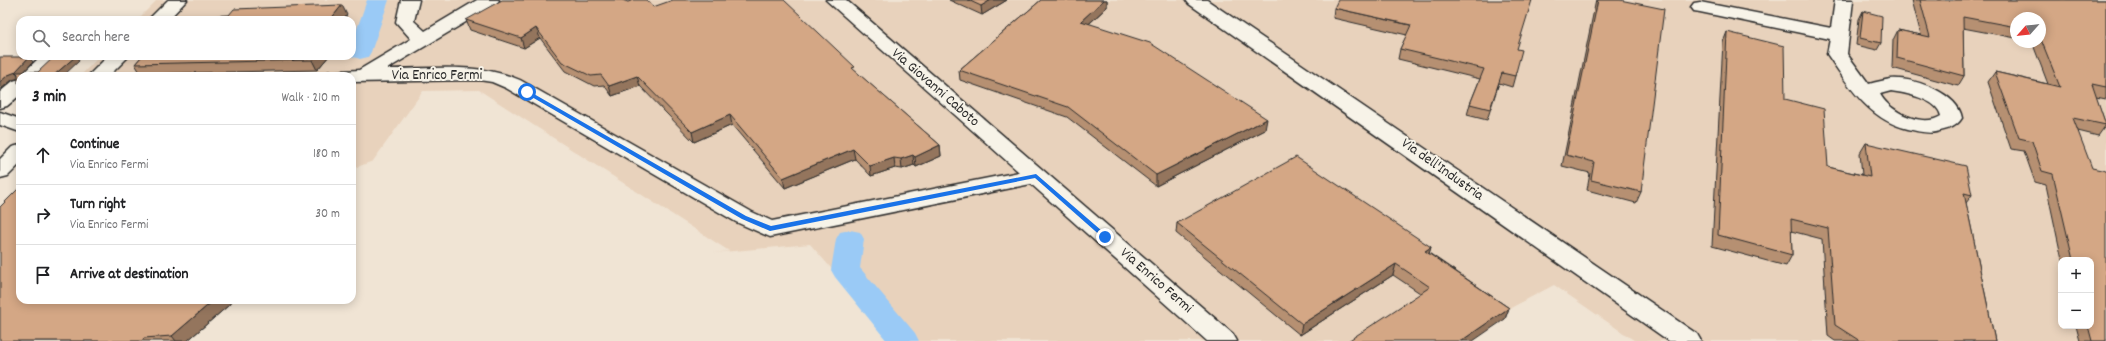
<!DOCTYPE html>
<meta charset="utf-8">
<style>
:root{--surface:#fff;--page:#f2f2f2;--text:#202124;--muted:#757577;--line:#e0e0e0}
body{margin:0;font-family:Dekko,sans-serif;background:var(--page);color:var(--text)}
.controls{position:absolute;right:12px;bottom:12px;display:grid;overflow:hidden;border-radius:8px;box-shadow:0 2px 10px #0003}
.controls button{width:36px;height:36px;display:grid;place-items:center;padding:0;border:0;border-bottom:1px solid var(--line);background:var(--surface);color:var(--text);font:20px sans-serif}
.compass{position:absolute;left:2010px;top:12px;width:36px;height:36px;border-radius:50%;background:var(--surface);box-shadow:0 2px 10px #0003;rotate:243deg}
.stop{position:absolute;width:12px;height:12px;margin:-9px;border:3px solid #1a73e8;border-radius:50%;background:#fff}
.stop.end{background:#1a73e8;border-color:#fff;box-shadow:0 1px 4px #0008}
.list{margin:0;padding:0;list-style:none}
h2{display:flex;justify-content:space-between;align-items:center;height:52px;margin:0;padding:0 16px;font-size:17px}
h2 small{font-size:13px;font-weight:400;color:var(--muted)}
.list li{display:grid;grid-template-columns:26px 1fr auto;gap:12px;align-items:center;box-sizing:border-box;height:60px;padding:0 16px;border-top:1px solid var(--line)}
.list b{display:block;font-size:15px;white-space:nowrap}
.list p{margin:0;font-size:13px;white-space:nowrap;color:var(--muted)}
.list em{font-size:13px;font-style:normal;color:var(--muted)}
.icon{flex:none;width:22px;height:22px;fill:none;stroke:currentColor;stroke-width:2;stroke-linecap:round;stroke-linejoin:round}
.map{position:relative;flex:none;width:2106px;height:341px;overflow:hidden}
.search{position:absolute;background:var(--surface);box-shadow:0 2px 10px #0003;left:16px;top:16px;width:340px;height:44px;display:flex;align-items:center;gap:10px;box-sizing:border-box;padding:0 14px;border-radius:12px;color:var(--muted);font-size:15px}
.panel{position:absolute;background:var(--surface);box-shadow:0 2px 10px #0003;left:16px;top:72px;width:340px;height:232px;border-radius:12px}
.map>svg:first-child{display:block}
.built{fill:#e8d2bc;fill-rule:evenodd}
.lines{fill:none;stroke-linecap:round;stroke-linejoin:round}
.canal{fill:#9acaf6;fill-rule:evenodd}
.minor-casing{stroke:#2b2b2b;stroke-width:3}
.major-casing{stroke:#2b2b2b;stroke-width:3}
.minor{fill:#f7f3e8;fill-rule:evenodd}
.major{fill:#f7f3e8;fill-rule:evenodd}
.wall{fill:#b69072;stroke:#2b2b2b}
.shaded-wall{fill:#94755d;stroke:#2b2b2b}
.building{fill:#d4a785;stroke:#2b2b2b}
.route{fill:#1a73e8}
.labels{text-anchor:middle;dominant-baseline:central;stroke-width:4;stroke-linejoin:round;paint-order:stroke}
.street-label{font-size:15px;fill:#2b2b2b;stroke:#f7f3e8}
</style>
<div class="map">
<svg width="2106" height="341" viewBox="0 0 2106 341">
<rect width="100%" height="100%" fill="#f0e4d4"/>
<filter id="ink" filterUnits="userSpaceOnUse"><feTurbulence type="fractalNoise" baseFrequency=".025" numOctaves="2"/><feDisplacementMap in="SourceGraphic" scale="8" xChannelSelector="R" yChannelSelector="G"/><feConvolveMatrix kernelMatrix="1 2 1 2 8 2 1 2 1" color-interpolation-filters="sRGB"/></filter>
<g filter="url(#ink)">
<path class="built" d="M157 0H2106V341H1635L1554 285 1448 341H895L810 244 713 253 729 251 479 90 423 91 373 161 352 169V76H80L100 56H352V20H137ZM2016 18H2040V42H2016ZM2061 260H2091V326H2061Z"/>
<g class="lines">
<path class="canal" d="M367 0H389L371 52 368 57 360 59 351 56 352 43Z
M850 230 860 232 864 239 860 268 915 333 919 341H887L835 277 831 270 836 239 840 232Z"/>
<g class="minor-casing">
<path id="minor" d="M168 0H187L168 20H148Z
M401 0H419L414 21 425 31 477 0H499L496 4 387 69C432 69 479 62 520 80L752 212 772 221 1019 172 826 0H846L1233 334 1237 341H1207L1031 184 770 237 736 222 506 88 492 82 479 80 352 82V76H325L328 72 359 70 411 39 396 22Z
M1835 0H1853L1847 54 1869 84C1876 82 1884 80 1891 79 1913 77 1958 93 1962 118 1956 128 1947 129 1936 132 1927 134 1917 131 1908 129 1869 120 1849 86 1827 54L1830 39 1700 12 1694 11 1691 7 1694 3 1700 2 1831 28ZM1891 91C1905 93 1938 99 1941 116 1923 128 1889 112 1880 94Z
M41 56H62L42 76H20Z
M108 56H129L109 76H88Z
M20 79V95L7 106 0 108V92L13 81Z
M0 112 20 119V132L0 125Z
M20 145V164L8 176 0 178V159L12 147Z"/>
</g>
<g class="major-casing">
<path id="major" d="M1186 0H1207L1697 334 1701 341H1669L1189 4Z"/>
</g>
<use href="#minor" class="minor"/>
<use href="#major" class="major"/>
</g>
<path class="wall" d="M949 0H1007L982 15Z
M1041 0H1107V7L1089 24 1265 130 1156 186 1067 117 960 80 959 70Z
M1596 0H1620L1641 192 1636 203 1587 190 1590 173 1562 166Z
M1912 0H2106V99L2096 97 2106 125 2098 136 2078 131 2106 341H2080L2076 326H2091V260H2062L2046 185 2035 182 2024 151 2011 149 1988 82 1995 72 2048 84 2032 42H2040V18H2016V38L1963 28 1964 76 1958 86 1892 68 1893 40 1898 30 1921 35Z
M628 2 653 7 855 71 940 145 941 156 916 167 914 165 902 169 895 168 871 176 855 159 785 188 732 125 694 142 640 86 612 96 604 85 594 86 565 71 540 38 524 48 470 30 466 20Z
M1334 8 1517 49 1515 76 1512 87 1499 83 1487 120 1467 115 1470 104 1480 79 1398 59 1400 49 1407 35 1333 18Z
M1863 11 1881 43 1877 50 1856 45 1859 19Z
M1727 32 1785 99 1828 167 1862 175 1860 153 1866 143 1972 195 1966 203 1995 341H1835L1828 336 1822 239 1791 231 1792 255 1786 266 1712 246 1723 42Z
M142 56H329L317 70 141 74 135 64Z
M1177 223 1431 247 1429 253 1509 308 1505 319 1420 293 1393 275 1300 335 1176 233Z
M20 300H232L229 305 187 341H0Z"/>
<path class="shaded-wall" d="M991 0H1007L982 15 981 6Z
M1104 0H1107V7L1081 31V21Z
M342 5 347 15 343 20H330Z
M536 28 540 38 524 48 521 38Z
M76 56 79 61 63 76H53Z
M316 56H329L317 70 312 60Z
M29 57 33 62 20 76 16 72 20 78 12 80 1 89 0 87V82L8 75 15 72Z
M637 76 640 86 612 96 609 86Z
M730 115 732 125 694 142 692 132Z
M1267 119 1265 130 1156 186V175Z
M940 145 941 156 916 167 915 157Z
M853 149 855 159 785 188 783 178Z
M913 155 914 165 902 169 901 159Z
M894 158 895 168 871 176 870 166Z
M1431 247 1428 258 1425 251Z
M1396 264 1393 275 1300 335 1302 324Z
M214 300H232L229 305 187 341H176L172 336Z
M1509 308 1505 319 1473 341H1461Z"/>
<path class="building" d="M502 0H622L628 2 633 0H647L653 7 673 0H784L855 67 852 68 940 145 915 157 913 155 901 159 894 158 870 166 853 149 783 178 730 115 692 132 637 76 609 86 601 75 591 76 562 62 536 28 521 38 466 20Z
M968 0H991L981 6Z
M1041 0H1104L1081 21 1150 43 1267 119 1156 175 1068 107 959 70Z
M1338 0H1532L1517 49 1522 50 1515 76 1502 73 1490 109 1470 104 1484 69 1400 49 1411 25 1334 8Z
M1598 0H1620L1664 9 1641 192 1591 180 1594 162 1566 155Z
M1920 0H2106V87L2092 84 2106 125 2073 118 2092 168 2106 171V341H2092L2088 326H2091V260H2073L2053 174 2042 171 2032 141 2019 138 1995 72 2060 87 2040 37V18H2016V27L1963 17 1964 76 1897 58 1898 30 1930 37Z
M342 5 330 20H176L178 17 229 15 234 9Z
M1863 11 1882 16 1881 43 1860 38Z
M1727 32 1784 46 1785 99 1824 109 1828 167 1870 177 1866 143 1966 166 1972 195 1964 193 1995 341H1860L1835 325 1828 228 1791 219 1792 255 1718 235Z
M55 56H76L53 76H20V83H18V74L16 72 8 75 0 82V57H29L15 72H38Z
M142 56H316L312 60 135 64Z
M1296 157 1431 247 1425 251 1509 308 1461 341H1348L1430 287 1396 264 1302 324 1177 223Z
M20 187V300H214L172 336 144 338 142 341H0V207Z"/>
</g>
<path class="route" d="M527 90 746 216 771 226 1036 174 1109 237 1103 238 1035 178 770 231 742 219 525 93Z"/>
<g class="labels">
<g class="street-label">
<text x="437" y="76">Via Enrico Fermi</text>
<text transform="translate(935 88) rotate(41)">Via Giovanni Caboto</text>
<text transform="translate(1442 170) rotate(35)">Via dell'Industria</text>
<text transform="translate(1156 281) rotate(41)">Via Enrico Fermi</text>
</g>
</g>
</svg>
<div class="controls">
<button>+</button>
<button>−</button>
</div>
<svg class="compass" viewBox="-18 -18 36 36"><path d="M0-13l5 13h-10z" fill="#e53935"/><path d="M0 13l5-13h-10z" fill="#757577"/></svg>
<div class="stop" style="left:527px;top:92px"></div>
<div class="stop end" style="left:1105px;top:237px"></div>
<div class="search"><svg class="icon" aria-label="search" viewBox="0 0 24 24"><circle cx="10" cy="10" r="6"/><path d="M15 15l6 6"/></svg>Search here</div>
<section class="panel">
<h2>3 min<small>Walk · 210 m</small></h2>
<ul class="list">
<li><svg class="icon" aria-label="ahead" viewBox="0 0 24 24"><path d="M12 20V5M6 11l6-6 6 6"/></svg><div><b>Continue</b><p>Via Enrico Fermi</p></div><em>180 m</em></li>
<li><svg class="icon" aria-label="right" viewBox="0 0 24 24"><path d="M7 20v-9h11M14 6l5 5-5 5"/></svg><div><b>Turn right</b><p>Via Enrico Fermi</p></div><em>30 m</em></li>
<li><svg class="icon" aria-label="arrive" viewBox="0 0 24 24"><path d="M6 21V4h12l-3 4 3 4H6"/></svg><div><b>Arrive at destination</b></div></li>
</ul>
</section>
</div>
